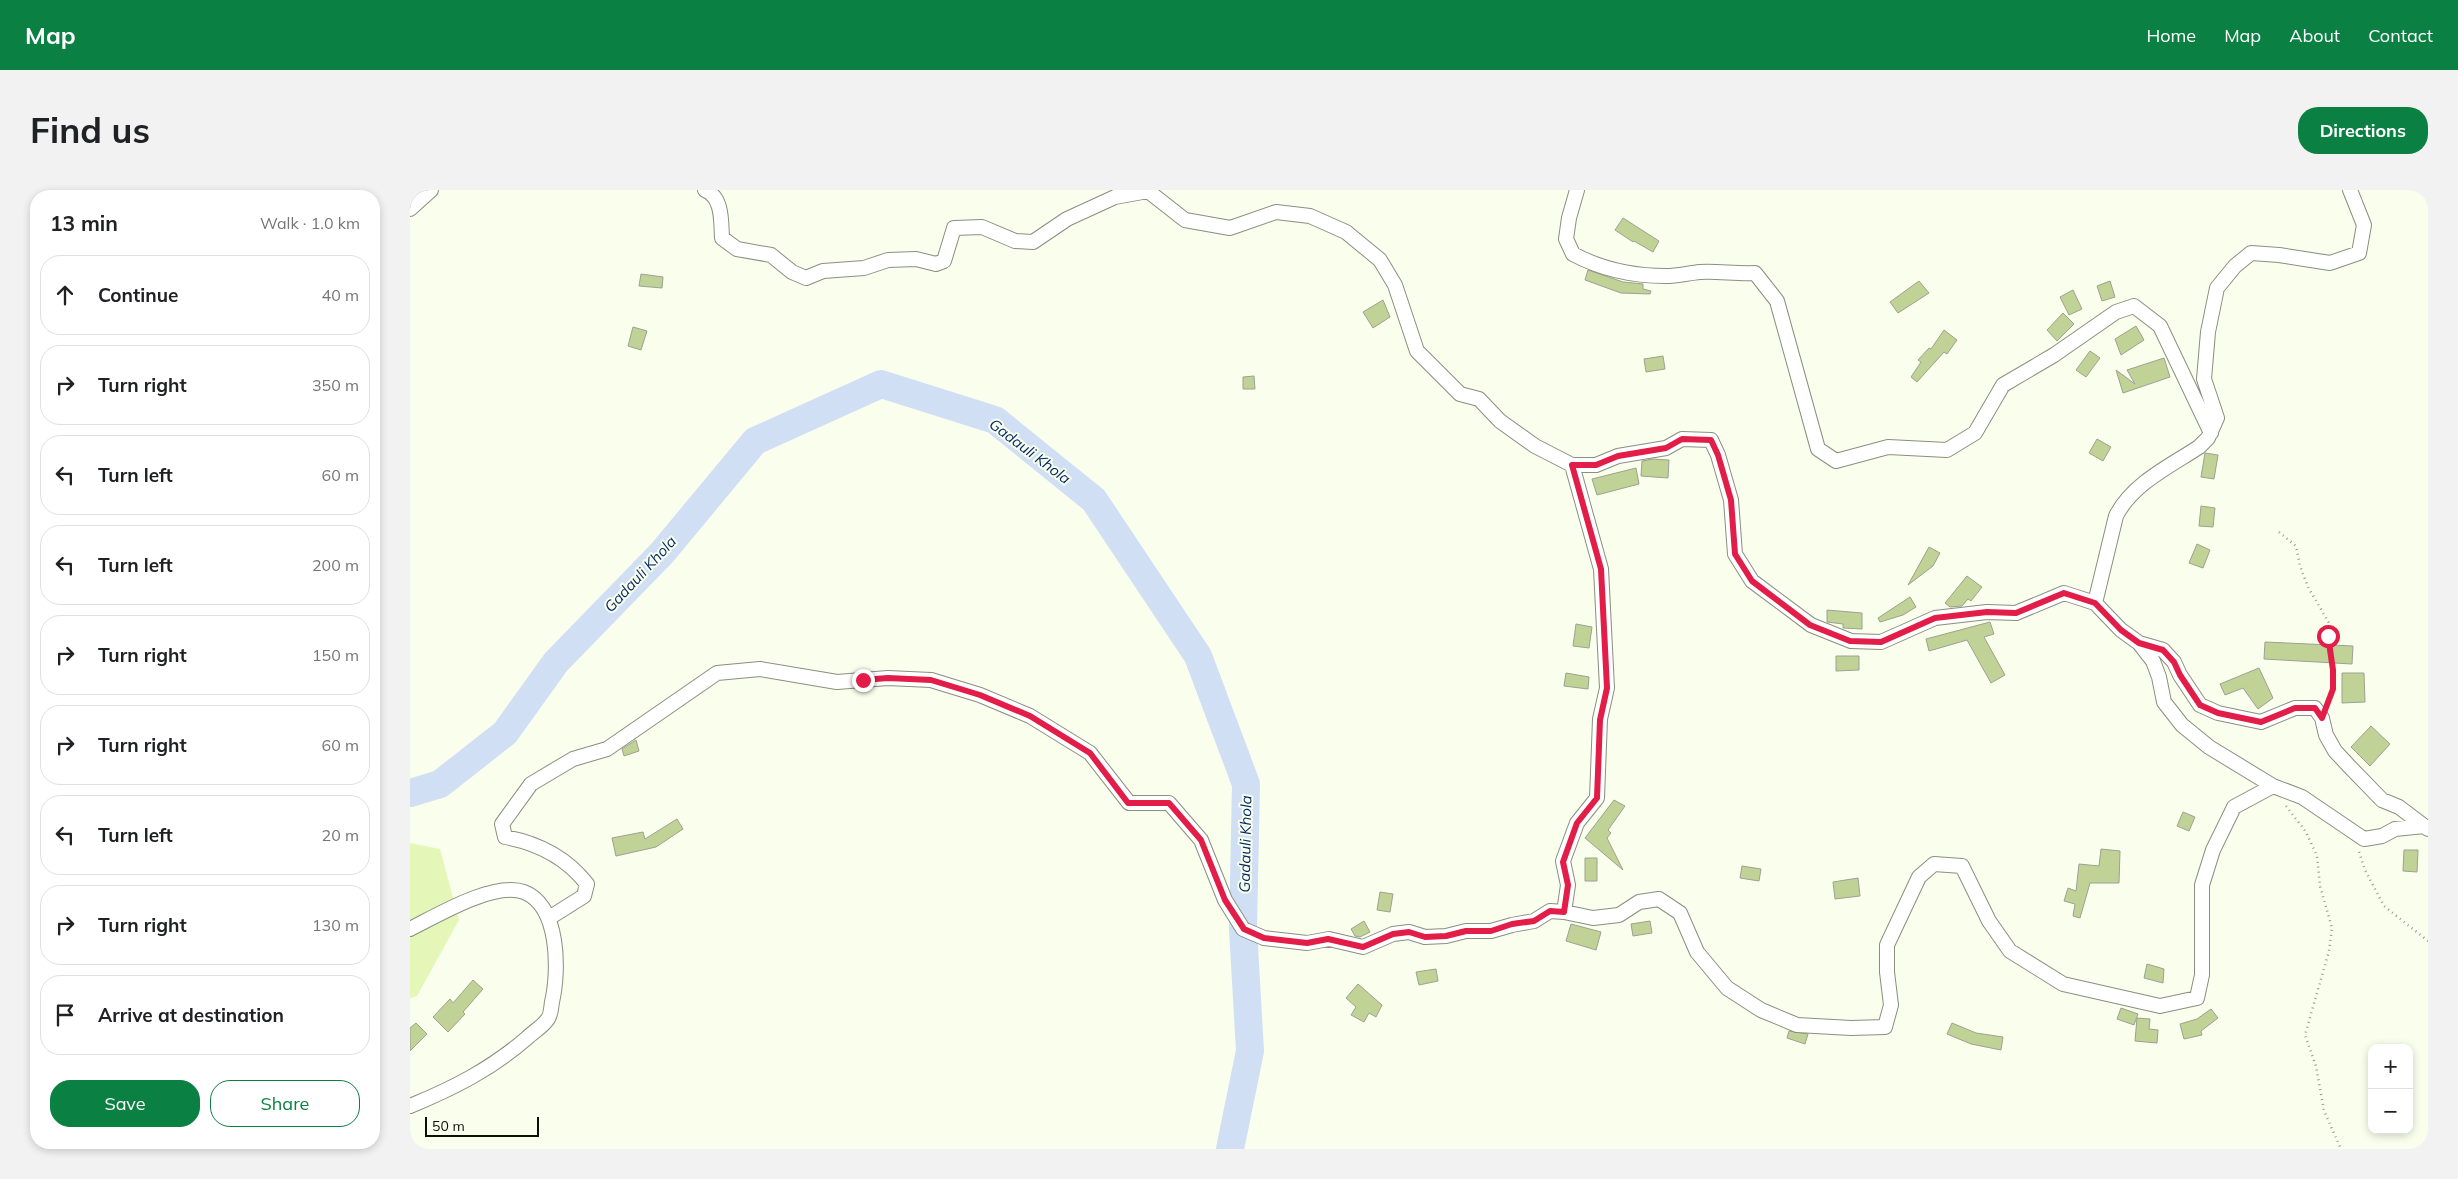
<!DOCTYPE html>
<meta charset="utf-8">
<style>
:root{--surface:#fff;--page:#f2f2f2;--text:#202124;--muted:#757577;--line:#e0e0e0;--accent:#0b8043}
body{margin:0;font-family:Mulish,sans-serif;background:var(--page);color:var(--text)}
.controls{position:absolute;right:15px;bottom:15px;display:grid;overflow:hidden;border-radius:10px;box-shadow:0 2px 8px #0003}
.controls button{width:45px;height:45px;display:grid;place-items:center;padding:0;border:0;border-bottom:1px solid var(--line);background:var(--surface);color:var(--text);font:25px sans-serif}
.scale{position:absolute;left:15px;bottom:12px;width:114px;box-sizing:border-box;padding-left:5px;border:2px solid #0c0e08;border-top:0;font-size:14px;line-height:18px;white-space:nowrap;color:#0c0e08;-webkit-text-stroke:4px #f9feed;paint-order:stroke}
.stop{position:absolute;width:15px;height:15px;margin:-11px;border:4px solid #e11d48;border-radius:50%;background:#fff}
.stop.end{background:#e11d48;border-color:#fff;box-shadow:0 1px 5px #0008}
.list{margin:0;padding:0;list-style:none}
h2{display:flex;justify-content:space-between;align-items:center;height:65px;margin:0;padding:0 20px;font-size:21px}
h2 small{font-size:16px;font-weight:400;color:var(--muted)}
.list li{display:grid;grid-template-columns:32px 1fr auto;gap:15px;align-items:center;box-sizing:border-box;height:80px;margin:0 10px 10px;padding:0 10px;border:1px solid var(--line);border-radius:20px}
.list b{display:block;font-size:19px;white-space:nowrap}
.list em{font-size:16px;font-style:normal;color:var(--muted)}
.actions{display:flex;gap:10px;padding:15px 20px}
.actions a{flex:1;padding:11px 0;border:1px solid var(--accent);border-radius:20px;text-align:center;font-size:18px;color:var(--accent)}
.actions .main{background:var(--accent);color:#fff}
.icon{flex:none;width:28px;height:28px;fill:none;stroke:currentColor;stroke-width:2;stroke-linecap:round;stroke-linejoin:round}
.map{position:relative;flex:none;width:2018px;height:959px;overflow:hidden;border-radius:20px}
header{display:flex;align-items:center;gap:30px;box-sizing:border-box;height:70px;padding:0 25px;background:var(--accent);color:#fff}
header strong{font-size:24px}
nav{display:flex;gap:28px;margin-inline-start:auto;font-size:18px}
.intro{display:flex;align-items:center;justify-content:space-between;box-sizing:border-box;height:120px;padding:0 30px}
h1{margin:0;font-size:35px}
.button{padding:12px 22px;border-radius:20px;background:var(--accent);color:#fff;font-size:18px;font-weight:700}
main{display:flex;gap:30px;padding:0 30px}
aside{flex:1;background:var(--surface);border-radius:20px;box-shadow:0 2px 8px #0003}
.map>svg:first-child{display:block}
.green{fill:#e4f7b9}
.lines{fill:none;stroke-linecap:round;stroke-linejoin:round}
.river{stroke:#d1dff5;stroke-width:28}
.building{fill:#c0d296;stroke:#9ca291}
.street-casing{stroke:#8a8f7f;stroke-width:16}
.path{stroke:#989c8f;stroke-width:2.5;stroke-dasharray:1 4;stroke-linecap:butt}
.street{stroke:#fff;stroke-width:14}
.route{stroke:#e11d48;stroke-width:6}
.labels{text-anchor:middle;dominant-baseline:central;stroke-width:4;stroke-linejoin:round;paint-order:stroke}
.water-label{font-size:15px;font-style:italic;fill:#052b66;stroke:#f9feed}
</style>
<header>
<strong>Map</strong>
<nav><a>Home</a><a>Map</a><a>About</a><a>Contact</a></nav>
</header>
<div class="intro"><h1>Find us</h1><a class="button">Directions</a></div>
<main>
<aside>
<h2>13 min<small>Walk · 1.0 km</small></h2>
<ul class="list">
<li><svg class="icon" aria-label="ahead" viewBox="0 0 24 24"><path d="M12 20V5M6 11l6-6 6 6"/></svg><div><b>Continue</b></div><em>40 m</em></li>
<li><svg class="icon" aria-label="right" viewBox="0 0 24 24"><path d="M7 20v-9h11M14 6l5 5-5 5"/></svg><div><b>Turn right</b></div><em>350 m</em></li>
<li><svg class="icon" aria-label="left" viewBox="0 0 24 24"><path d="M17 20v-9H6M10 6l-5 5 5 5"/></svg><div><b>Turn left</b></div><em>60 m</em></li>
<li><svg class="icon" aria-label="left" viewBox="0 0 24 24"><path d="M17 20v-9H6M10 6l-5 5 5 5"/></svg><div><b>Turn left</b></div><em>200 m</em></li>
<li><svg class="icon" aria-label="right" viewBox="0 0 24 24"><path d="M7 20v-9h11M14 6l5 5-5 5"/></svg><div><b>Turn right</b></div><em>150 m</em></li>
<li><svg class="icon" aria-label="right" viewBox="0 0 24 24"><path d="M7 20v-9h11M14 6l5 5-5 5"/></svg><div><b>Turn right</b></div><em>60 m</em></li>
<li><svg class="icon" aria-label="left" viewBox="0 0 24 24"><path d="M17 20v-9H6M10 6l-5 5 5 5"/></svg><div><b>Turn left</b></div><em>20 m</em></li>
<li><svg class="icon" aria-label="right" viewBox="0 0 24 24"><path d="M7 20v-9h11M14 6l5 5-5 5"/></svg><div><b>Turn right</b></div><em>130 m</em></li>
<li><svg class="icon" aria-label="arrive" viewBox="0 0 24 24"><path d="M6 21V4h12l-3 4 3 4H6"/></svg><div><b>Arrive at destination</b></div></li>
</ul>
<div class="actions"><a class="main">Save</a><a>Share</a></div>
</aside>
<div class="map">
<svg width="2018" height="959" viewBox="0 0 2018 959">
<rect width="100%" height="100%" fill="#f9feed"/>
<path class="green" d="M0 653 30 659 49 730 7 806 0 808Z"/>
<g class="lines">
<path class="river" d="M0 603 30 594 95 543 146 472 252 363 345 251 471 194 585 230 684 310 788 466 836 594 833 739 840 861 820 959"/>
</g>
<path class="building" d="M1213 28 1249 51 1243 62 1224 51 1223 52 1205 40Z
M1178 80 1213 92 1233 94V99L1241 101 1240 104 1211 103 1175 90Z
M231 84 253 87 252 98 229 96Z
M1509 91 1519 103 1488 123 1480 112Z
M1700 91 1705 107 1692 111 1687 96Z
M1663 100 1672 119 1659 125 1650 107Z
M973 110 980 127 963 138 953 122Z
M1653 123 1664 134 1647 151 1637 140Z
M1726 136 1734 150 1711 165 1705 149Z
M223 137 237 141 231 160 218 156Z
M1534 140 1547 150 1537 164 1534 162 1507 192 1501 187 1511 172 1508 170 1519 158 1521 159Z
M1680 161 1690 168 1676 187 1666 180Z
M1253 166 1255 179 1236 182 1234 169Z
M1754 168 1760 187 1713 203 1706 180 1725 194 1717 180Z
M844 186 845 199H833V187Z
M1687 249 1701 257 1693 271 1679 263Z
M1795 263 1808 265 1804 289 1791 287Z
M1243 269 1259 270 1258 288 1231 286 1232 271Z
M1226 278 1229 294 1187 305 1182 289Z
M1791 316 1805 318 1803 337 1789 336Z
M1787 354 1800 360 1793 378 1779 373Z
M1519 357 1530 363 1523 376 1498 395Z
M1557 386 1572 397 1561 411 1558 409 1552 416 1540 417 1535 413Z
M1500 407 1506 417 1493 425 1470 432 1468 428Z
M1417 420 1452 423V439L1433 438V434L1417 432Z
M1580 432 1584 444 1574 447 1595 485 1581 493 1557 450 1519 461 1516 449Z
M1166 434 1182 437 1179 458 1163 456Z
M1855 452 1943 456 1942 474 1854 469Z
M1426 466H1449V480L1426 481Z
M1849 478 1863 508 1848 519 1833 498 1815 505 1810 494Z
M1156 483 1179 487 1178 499 1154 496Z
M1932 483H1954L1955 512 1932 513Z
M1961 536 1980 554 1960 576 1941 557Z
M226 550 229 561 214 566 212 559Z
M1204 610 1215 616 1198 640 1201 643 1197 648 1213 680 1175 648Z
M1773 622 1785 627 1779 641 1767 636Z
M267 629 273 639 246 657 206 666 202 648 233 642 235 649Z
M1691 659 1710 661 1709 693H1680L1670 728 1663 726 1665 714 1654 711 1658 698 1666 701 1669 674 1689 676Z
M1994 660H2008L2007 682 1993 681Z
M1175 668H1187V691H1175Z
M1332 676 1351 679 1349 691 1330 688Z
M1448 688 1450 706 1425 709 1423 692Z
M970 702 983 704 980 722 967 720Z
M954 731 960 742 950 747 945 746 941 739Z
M1240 731 1242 743 1223 746 1221 734Z
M1161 734 1191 742 1186 760 1156 751Z
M1737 774 1754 779 1753 793 1734 788Z
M1026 779 1028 791 1009 795 1006 782Z
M63 790 73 799 53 822 55 824 38 842 23 827 40 809 43 813Z
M948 794 972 815 966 827 959 823 954 832 941 825 946 817 936 808Z
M1711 818 1728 824 1724 835 1707 829Z
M1801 819 1808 828 1791 841 1792 845 1774 849 1770 834 1787 829Z
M1727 828 1740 829 1739 839 1748 840 1747 853 1725 851Z
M6 833 17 844 0 861V838Z
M1542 833 1566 843 1593 847 1591 860 1561 854 1537 844Z
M1379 841 1398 844 1395 854 1377 848Z"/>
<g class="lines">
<g class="street-casing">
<path id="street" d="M295 0C313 7 311 32 312 48L327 59 361 65 382 82 396 88 413 81 454 78 478 70 506 69 526 74 534 71 544 38 572 37 605 51 623 52 657 29 705 7 738 1 775 30 820 38 866 22 900 26 936 42 970 70 985 95 1007 161 1050 204 1069 209 1090 231 1125 256 1162 275H1186L1208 266 1256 258 1272 249 1301 250 1308 265 1321 310 1325 364 1342 391 1401 435 1441 451 1471 452 1525 428 1577 422 1606 423 1654 403 1685 413 1711 440 1729 453 1753 460 1764 472 1770 485 1790 515 1808 523 1851 532 1885 518H1905L1912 528 1916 545 1925 561 1939 576 1972 610 1989 617 2018 639
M1167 0 1159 28 1156 49 1163 64C1191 79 1224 86 1256 86 1267 86 1279 83 1290 82 1308 81 1327 84 1345 83L1367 111 1408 259 1426 271 1478 257 1537 260 1565 243 1593 195 1644 165 1706 122 1724 116 1750 136 1801 243
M0 19 21 0
M1685 413 1706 326C1722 294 1760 276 1789 257L1798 248 1807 228 1794 189 1798 142 1807 98 1825 76 1841 63 1869 65 1920 73 1949 63 1954 35 1940 0
M1729 453 1743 471 1749 487 1754 512 1772 535 1799 557 1863 596 1892 607 1954 649 1972 646 1985 639 2014 636
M1154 722 1183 728 1209 725 1229 712 1249 709 1270 723 1287 762 1317 798 1351 820 1387 835 1441 838 1475 837 1481 815 1477 782V755L1509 687 1524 674 1552 676 1579 731 1600 761 1653 794 1750 816 1787 808 1792 785V695L1803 660 1824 617 1863 596
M139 728 174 706 177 694C156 667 128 653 95 647L92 634 121 594 163 569 197 559 307 483 350 479 427 492 478 488 521 490 570 505 620 526 680 563 719 613H759L791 650 815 710 833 739 854 748 897 753 919 749 953 757 983 744 999 742 1015 747 1036 746 1056 741H1081L1102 735 1124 731 1140 721 1154 722 1158 695 1153 671 1167 633 1187 608 1190 529 1197 498 1191 379 1162 275
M0 739C26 726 84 691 114 702 150 716 149 782 142 812 141 818 141 826 137 830 132 837 123 842 117 848 81 879 44 898 0 916"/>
</g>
<path class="path" d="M1869 342 1886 356 1890 376 1898 397 1919 433 1914 441C1926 456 1924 495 1918 512
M1876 616 1896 642 1907 666 1910 696 1922 738 1919 761 1895 845 1906 876 1914 921 1931 959
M1949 662 1955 680 1974 716 2018 751"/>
<use href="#street" class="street"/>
</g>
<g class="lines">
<path class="route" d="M453 490 478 488 521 490 570 505 620 526 680 563 718 613H759L791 650 815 710 834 739 854 748 897 753 918 749 953 757 983 744 999 742 1015 747 1036 746 1056 741H1081L1102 734 1124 731 1140 721 1154 722 1158 695 1153 672 1167 633 1187 608 1190 530 1197 498 1191 379 1162 275H1186L1208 266 1256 258 1272 249 1301 250 1308 265 1321 310 1325 364 1342 391 1400 435 1440 451 1471 452 1525 428 1577 422 1606 423 1654 403 1685 413 1711 440 1729 453 1753 460 1764 472 1770 485 1790 515 1808 523 1851 532 1885 518H1905L1912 528 1923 499V480L1918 446"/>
</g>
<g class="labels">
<g class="water-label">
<text transform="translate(620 261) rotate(37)">Gadauli Khola</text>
<text transform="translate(230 384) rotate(-47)">Gadauli Khola</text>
<text transform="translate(835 654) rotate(-89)">Gadauli Khola</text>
</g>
</g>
</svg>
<div class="controls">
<button>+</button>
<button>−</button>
</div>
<div class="scale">50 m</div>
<div class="stop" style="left:1918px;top:446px"></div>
<div class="stop end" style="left:453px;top:490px"></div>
</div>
</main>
